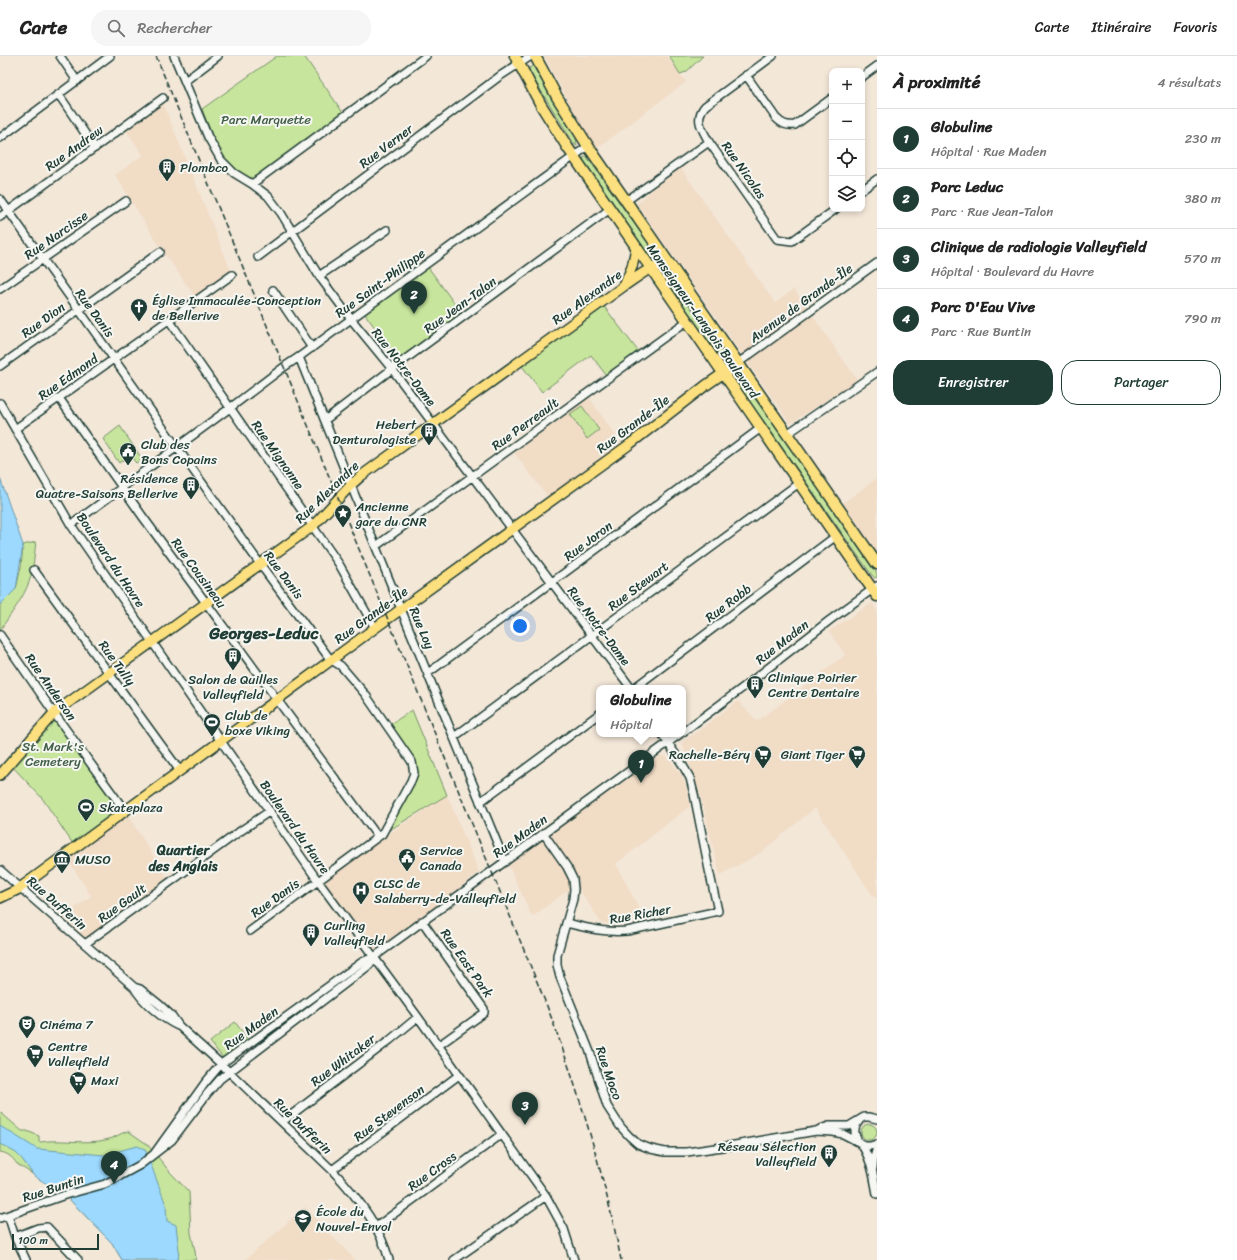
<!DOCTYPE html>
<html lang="fr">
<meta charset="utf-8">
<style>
:root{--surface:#fff;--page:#f6f6f6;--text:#222;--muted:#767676;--line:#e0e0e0;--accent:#1f3d34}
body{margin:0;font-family:Sriracha,sans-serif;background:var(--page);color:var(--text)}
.controls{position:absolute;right:12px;top:12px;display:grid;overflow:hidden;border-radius:8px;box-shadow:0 2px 6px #0003}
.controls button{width:36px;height:36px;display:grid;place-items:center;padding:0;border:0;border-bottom:1px solid var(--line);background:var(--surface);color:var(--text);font:20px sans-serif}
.scale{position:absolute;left:12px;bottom:10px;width:87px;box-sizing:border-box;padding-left:4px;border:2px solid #1f3d34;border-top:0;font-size:11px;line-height:14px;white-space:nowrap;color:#1f3d34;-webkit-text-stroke:3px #f6f6f2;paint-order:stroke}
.you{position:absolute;left:520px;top:570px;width:14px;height:14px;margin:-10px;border:3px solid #fff;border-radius:50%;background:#1a73e8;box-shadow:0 0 0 6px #1a73e833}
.badge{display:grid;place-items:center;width:26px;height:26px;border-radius:50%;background:var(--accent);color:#fff;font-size:13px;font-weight:700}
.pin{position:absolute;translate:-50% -33px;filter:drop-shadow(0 1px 2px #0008)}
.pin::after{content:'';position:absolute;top:21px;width:14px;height:12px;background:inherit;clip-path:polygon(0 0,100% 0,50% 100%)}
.popup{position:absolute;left:596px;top:629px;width:90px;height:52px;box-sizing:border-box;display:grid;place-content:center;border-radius:8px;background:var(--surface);filter:drop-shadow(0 1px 3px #0005);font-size:13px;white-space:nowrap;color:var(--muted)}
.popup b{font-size:15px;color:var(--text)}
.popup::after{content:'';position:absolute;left:50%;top:100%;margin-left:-8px;border:8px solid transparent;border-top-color:var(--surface)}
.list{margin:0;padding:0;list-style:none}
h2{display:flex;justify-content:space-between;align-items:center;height:52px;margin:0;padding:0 16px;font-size:17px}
h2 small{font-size:13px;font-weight:400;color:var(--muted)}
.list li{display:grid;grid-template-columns:26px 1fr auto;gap:12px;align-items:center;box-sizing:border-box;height:60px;padding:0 16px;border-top:1px solid var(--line)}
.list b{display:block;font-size:15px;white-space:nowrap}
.list p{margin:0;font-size:13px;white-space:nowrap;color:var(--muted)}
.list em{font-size:13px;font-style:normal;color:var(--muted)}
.actions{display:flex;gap:8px;padding:12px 16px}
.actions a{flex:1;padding:9px 0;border:1px solid var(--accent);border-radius:16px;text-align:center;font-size:14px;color:var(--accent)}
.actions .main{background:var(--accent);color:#fff}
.icon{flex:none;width:22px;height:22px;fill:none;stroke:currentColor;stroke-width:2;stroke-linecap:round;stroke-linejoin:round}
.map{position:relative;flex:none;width:877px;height:1204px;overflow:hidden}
header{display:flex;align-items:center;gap:24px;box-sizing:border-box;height:56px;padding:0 20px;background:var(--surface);border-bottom:1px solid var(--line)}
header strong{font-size:19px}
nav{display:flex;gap:22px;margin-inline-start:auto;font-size:14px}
.search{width:280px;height:36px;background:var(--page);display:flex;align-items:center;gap:10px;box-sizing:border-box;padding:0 14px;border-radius:16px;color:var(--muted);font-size:15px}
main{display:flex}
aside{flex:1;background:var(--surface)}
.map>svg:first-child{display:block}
.built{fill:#f1dcc6}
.green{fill:#c7e59c;stroke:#739168}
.water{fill:#9dd9fe;stroke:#6b9bad}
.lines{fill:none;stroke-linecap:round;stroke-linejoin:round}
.minor-casing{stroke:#1f3d34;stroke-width:10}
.major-casing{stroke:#1f3d34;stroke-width:12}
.highway-casing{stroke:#1f3d34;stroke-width:13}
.minor{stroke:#f6f6f2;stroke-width:7}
.major{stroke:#fce080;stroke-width:9}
.highway{stroke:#fce080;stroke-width:10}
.rail{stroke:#1f3d34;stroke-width:1.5;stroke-dasharray:6 3;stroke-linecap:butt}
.labels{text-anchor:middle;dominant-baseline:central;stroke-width:4;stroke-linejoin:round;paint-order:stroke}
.park-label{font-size:13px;fill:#415f49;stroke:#f6f6f2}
.street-label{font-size:13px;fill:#1f3d34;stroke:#f6f6f2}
.poi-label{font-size:13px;fill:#1f3d34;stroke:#f6f6f2;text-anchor:start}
.neighbourhood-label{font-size:14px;font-weight:bold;fill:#1f3d34;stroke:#f6f6f2}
.district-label{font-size:17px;font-weight:bold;fill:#1f3d34;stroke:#f6f6f2}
</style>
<header>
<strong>Carte</strong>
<div class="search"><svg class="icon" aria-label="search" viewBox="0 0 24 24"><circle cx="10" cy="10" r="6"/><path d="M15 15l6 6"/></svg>Rechercher</div>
<nav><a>Carte</a><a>Itinéraire</a><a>Favoris</a></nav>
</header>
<main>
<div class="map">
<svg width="877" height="1204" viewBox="0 0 877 1204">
<rect width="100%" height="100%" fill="#f3e7d8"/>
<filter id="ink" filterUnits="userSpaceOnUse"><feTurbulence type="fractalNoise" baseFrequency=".025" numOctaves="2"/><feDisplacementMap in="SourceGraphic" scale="8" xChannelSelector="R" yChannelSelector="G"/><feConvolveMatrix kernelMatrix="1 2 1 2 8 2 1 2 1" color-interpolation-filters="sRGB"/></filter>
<g filter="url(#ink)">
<path class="built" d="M544 0H667L686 26 595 94Z
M163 47 231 215 196 242 160 191 115 119 143 99 126 74Z
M678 108 775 247 794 233 858 325 790 367 637 148Z
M587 338 624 392 551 445 511 393Z
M877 422V496L843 447Z
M872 547 877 555V842L873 840 867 831 815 752 759 798 720 819 700 737 682 687 738 645 757 665 775 652 845 599 829 575Z
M662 699 669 703 682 720 686 731 690 750 616 808 646 866 611 868 601 867 576 828 532 861 508 808 658 701Z
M447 739 479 816 374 901 318 825Z
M125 755 170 826 85 888 58 865 91 840 65 799Z
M305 1151 355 1204H245Z"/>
<path class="green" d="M277 0H304L346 61 252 128 224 104 217 93 202 53Z
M669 0H703L686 16 680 18Z
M533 10 576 82 577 90 575 89 530 17 529 12Z
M584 101H587L621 149 658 200 650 203 585 108 583 104Z
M428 211 462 258 399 305 365 258Z
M662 214 665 215 696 259 725 295 726 301 721 302 666 226 661 215Z
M603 249 638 295 606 319 591 299 542 336 522 310Z
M738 320 740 321 875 514 877 517V521L875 522 871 518 739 331 735 322Z
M582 350 599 374 587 383 570 358Z
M120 370 142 403 136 407 130 399 119 407 103 383Z
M36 486C34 499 34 513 29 526 23 543 10 559 0 574V549L16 533 21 511 23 489Z
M412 654 447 739 378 781 418 719 391 668Z
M55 659 125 755 75 791 42 742 11 709Z
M235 966 249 985 224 1003 210 986Z
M0 1056 22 1075H27L39 1080V1086C43 1086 45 1085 49 1085 67 1084 87 1088 105 1084 114 1083 120 1077 128 1075L147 1088 170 1116 189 1136 191 1177 195 1195 196 1204H122L112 1187 65 1139 17 1108C13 1102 8 1097 0 1096Z
M861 1076a8 8 0 1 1 16 0a8 8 0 1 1-16 0Z"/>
<path class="water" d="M0 422 23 489 16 533 0 549Z
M0 1070 37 1093 104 1099 137 1090 145 1093 166 1149 167 1165 176 1169 179 1194 178 1204H122L112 1187 65 1139 34 1120 22 1103 16 1097 0 1088Z"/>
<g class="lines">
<g class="minor-casing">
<path id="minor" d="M60 0 77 25
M174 0 208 81 221 104 234 117 252 128 268 140 281 157 319 220 351 263 392 313 631 632
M746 19 776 62C782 68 786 70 795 69L832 42
M862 21 877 10
M185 25 218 0
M59 39 95 92
M0 82 110 0
M709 86C702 73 694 63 705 50L773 0
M252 128 426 0
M862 134 877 123
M0 143 260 508 330 603 341 610 365 638 412 706 414 717 411 725 382 778 250 875
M626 145 709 86 777 183 792 185 836 153
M0 161 163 42
M258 201 500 20 531 0
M319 220 387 174
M0 233 126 145
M273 234 312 292
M169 264 339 508 375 572
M299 301 401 553 505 806
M738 307 877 207
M0 310 160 196
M59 342 143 461 378 781
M0 347 71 469 318 825 418 961 546 1140 564 1173 574 1204
M325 364 392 313 610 153
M15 373 232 219
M787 378 877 316
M71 469 230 352 284 311 299 301 588 90
M376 490 687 265
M34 514 180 715
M0 579 54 657 125 755
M428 617 552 526 761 372
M634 632 836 480
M683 676 745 630 830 564 877 530
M454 681 799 427
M480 746 599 658
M544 778 567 811 573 823 574 833 573 843 557 899V909L560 921 590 996 607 1050 620 1070 629 1080 638 1088 651 1093 665 1096H687L729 1090 816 1075 833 1076 843 1078 866 1090H870L877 1088
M0 814 134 931C142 946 163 963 178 970
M422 865 484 953V957L438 990
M566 867C589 872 604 877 627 875L718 855 709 814 694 738 690 722 682 708 662 678
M85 888 239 776 270 755
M134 931 140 933 160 949 172 960 179 970 221 1008 332 1114C356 1139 380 1169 389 1204
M282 1066 390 984 418 961
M818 1074 829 1070H849L864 1061H869L877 1063
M858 1085C854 1078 853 1072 859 1065
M861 1088C871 1102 874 1121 877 1138
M154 1098 205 1027 221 1008 362 906 374 901 680 678
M873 1112 874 1102 877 1091
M332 1114 459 1019
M8 1159 15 1181 26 1204
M0 1162 65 1139 105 1128 140 1109 172 1084 207 1038 220 1023 367 911 370 908 374 901
M376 1171 502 1078
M15 1181 38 1172 47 1171 78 1204
M454 1204 546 1140"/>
</g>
<g class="major-casing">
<path id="major" d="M624 230 632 211 636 192
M0 719 54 657 313 470 351 429 361 420 624 230C639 220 650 210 668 206
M0 842 17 834 375 572 630 388 705 330 738 307"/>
</g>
<g class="highway-casing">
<path id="highway" d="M515 0 541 49 568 92 877 540
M535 0 557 41 588 90 877 508"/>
</g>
<use href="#minor" class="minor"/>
<use href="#major" class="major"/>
<use href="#highway" class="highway"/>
<path class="rail" d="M156 0 547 950C578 1033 604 1117 621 1204"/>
</g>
</g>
<defs>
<g id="building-pin" transform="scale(0.9)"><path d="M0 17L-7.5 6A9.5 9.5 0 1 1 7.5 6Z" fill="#1f3d34" stroke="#f6f6f2"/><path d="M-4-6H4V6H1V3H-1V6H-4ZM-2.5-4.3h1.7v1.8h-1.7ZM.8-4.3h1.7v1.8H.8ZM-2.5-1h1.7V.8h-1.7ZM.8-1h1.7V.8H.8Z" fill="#fff"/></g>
<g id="church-pin" transform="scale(0.9)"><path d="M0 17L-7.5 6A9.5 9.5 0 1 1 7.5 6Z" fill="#1f3d34" stroke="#f6f6f2"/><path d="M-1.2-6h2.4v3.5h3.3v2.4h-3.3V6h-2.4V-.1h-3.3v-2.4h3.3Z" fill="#fff"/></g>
<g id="civic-pin" transform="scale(0.9)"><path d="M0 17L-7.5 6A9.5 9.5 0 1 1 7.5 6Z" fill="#1f3d34" stroke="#f6f6f2"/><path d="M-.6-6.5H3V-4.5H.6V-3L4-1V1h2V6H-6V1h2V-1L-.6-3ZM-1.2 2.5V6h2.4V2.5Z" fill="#fff"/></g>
<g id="sight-pin" transform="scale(0.9)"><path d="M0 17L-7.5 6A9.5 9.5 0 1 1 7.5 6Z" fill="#1f3d34" stroke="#f6f6f2"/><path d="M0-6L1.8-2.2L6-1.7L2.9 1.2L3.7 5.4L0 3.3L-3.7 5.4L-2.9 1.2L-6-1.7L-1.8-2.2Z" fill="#fff"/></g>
<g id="stadium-pin" transform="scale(0.9)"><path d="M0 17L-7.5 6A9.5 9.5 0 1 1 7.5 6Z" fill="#1f3d34" stroke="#f6f6f2"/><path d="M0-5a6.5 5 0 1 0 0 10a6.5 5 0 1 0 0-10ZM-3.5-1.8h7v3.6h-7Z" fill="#fff"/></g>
<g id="supermarket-pin" transform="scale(0.9)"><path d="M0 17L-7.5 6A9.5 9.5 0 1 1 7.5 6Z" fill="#1f3d34" stroke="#f6f6f2"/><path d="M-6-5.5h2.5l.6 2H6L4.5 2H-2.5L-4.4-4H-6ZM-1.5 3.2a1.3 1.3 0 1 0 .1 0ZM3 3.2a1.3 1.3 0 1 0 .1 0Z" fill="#fff"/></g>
<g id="museum-pin" transform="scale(0.9)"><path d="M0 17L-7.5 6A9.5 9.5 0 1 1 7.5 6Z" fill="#1f3d34" stroke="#f6f6f2"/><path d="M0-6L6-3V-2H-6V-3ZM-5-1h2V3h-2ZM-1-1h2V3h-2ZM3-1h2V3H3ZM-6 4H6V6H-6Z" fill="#fff"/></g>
<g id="hospital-pin" transform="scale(0.9)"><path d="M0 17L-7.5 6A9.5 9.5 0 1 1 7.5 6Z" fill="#1f3d34" stroke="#f6f6f2"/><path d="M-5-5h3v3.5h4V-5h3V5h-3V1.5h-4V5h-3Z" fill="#fff"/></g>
<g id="theatre-pin" transform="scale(0.9)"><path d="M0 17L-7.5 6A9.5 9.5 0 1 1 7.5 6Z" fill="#1f3d34" stroke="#f6f6f2"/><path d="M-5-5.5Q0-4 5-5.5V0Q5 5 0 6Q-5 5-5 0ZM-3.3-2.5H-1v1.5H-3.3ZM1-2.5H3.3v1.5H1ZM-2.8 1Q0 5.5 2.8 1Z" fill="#fff"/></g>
<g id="university-pin" transform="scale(0.9)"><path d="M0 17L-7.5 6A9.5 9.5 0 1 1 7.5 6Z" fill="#1f3d34" stroke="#f6f6f2"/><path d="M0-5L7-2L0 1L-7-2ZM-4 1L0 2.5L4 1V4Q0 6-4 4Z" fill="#fff"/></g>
</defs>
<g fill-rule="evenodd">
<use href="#building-pin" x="167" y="111"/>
<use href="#church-pin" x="139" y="251"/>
<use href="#building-pin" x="429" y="375"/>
<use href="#civic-pin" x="128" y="395"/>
<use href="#building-pin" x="191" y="429"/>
<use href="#sight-pin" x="343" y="457"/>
<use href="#building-pin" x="233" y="600"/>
<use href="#building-pin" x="755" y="628"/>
<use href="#stadium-pin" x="212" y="666"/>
<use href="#supermarket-pin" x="763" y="698"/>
<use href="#supermarket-pin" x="857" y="698"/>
<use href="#stadium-pin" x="86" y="751"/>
<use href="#civic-pin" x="407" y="801"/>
<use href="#museum-pin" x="62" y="803"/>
<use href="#hospital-pin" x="361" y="834"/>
<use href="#building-pin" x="311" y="876"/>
<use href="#theatre-pin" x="27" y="968"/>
<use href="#supermarket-pin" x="35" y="997"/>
<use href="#supermarket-pin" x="78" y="1024"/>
<use href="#building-pin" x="829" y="1097"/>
<use href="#university-pin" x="303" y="1162"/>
</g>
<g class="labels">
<g class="park-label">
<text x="266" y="63">Parc Marquette</text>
<text x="53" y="690">St. Mark's<tspan x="53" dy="15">Cemetery</tspan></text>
</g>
<g class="street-label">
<text transform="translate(386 90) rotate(-37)">Rue Verner</text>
<text transform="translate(74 92) rotate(-36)">Rue Andrew</text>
<text transform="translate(744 114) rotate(55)">Rue Nicolas</text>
<text transform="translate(56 179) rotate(-35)">Rue Narcisse</text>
<text transform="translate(380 227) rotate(-36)">Rue Saint-Philippe</text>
<text transform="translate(587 241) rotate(-36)">Rue Alexandre</text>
<text transform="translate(801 247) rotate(-36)">Avenue de Grande-Île</text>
<text transform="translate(460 249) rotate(-36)">Rue Jean-Talon</text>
<text transform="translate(95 257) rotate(54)">Rue Danis</text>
<text transform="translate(43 264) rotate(-36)">Rue Dion</text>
<text transform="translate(703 265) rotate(55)">Monseigneur-Langlois Boulevard</text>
<text transform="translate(404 311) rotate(52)">Rue Notre-Dame</text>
<text transform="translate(68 321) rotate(-35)">Rue Edmond</text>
<text transform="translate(525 368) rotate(-36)">Rue Perreault</text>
<text transform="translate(633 368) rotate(-37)">Rue Grande-Île</text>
<text transform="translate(278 399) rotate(55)">Rue Mignonne</text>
<text transform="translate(327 436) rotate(-44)">Rue Alexandre</text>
<text transform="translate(588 485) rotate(-37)">Rue Joron</text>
<text transform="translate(111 504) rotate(56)">Boulevard du Havre</text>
<text transform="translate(199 517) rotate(54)">Rue Cousineau</text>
<text transform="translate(284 519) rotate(53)">Rue Danis</text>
<text transform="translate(638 530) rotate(-37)">Rue Stewart</text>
<text transform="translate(728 547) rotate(-37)">Rue Robb</text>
<text transform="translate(371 559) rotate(-36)">Rue Grande-Île</text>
<text transform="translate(599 570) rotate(53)">Rue Notre-Dame</text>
<text transform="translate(422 572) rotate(67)">Rue Loy</text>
<text transform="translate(782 586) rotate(-38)">Rue Maden</text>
<text transform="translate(117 607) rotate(54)">Rue Tully</text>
<text transform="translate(51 631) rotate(55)">Rue Anderson</text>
<text transform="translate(295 771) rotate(55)">Boulevard du Havre</text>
<text transform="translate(520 780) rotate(-36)">Rue Maden</text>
<text transform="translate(275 842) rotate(-36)">Rue Danis</text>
<text transform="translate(57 847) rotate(41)">Rue Dufferin</text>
<text transform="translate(122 847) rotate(-36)">Rue Gault</text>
<text transform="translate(640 858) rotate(-10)">Rue Richer</text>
<text transform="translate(467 907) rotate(55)">Rue East Park</text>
<text transform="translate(251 972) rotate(-36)">Rue Maden</text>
<text transform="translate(343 1004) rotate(-37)">Rue Whitaker</text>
<text transform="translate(609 1017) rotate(71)">Rue Moco</text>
<text transform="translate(389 1057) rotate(-37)">Rue Stevenson</text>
<text transform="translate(303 1070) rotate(44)">Rue Dufferin</text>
<text transform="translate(432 1115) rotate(-36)">Rue Cross</text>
<text transform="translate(53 1132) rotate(-18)">Rue Buntin</text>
</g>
<g class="poi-label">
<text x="180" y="111">Plombco</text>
<text x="152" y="244">Église Immaculée-Conception<tspan x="152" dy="15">de Bellerive</tspan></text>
<text x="416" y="368" text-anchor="end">Hebert<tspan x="416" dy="15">Denturologiste</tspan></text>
<text x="141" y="388">Club des<tspan x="141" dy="15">Bons Copains</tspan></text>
<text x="178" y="422" text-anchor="end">Résidence<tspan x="178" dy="15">Quatre-Saisons Bellerive</tspan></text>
<text x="356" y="450">Ancienne<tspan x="356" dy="15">gare du CNR</tspan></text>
<text x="768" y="621">Clinique Poirier<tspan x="768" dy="15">Centre Dentaire</tspan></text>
<text x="233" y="623" text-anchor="middle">Salon de Quilles<tspan x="233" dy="15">Valleyfield</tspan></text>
<text x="225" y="659">Club de<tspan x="225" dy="15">boxe Viking</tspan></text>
<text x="750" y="698" text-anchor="end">Rachelle-Béry</text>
<text x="844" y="698" text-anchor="end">Giant Tiger</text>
<text x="99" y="751">Skateplaza</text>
<text x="420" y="794">Service<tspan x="420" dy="15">Canada</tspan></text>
<text x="75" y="803">MUSO</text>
<text x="374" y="827">CLSC de<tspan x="374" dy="15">Salaberry-de-Valleyfield</tspan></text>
<text x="324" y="869">Curling<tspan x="324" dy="15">Valleyfield</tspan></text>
<text x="40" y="968">Cinéma 7</text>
<text x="48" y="990">Centre<tspan x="48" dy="15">Valleyfield</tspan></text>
<text x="91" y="1024">Maxi</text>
<text x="816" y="1090" text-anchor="end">Réseau Sélection<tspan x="816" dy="15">Valleyfield</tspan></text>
<text x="316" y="1155">École du<tspan x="316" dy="15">Nouvel-Envol</tspan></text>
</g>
<g class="neighbourhood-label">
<text x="183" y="794">Quartier<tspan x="183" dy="16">des Anglais</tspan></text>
</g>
<g class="district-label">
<text x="264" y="577">Georges-Leduc</text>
</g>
</g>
</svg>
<div class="controls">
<button>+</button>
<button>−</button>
<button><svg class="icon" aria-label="locate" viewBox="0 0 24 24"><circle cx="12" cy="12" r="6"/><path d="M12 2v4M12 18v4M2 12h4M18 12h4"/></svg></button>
<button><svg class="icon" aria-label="layers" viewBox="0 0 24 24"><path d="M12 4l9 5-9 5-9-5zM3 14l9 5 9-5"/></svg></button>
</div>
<div class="scale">100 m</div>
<div class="you"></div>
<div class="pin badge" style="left:641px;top:727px">1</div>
<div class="popup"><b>Globuline</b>Hôpital</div>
<div class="pin badge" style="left:414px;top:258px">2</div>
<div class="pin badge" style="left:525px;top:1069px">3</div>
<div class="pin badge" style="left:114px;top:1128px">4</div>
</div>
<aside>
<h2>À proximité<small>4 résultats</small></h2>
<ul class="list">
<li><span class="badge">1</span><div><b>Globuline</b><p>Hôpital · Rue Maden</p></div><em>230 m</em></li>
<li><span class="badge">2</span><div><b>Parc Leduc</b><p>Parc · Rue Jean-Talon</p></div><em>380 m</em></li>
<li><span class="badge">3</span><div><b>Clinique de radiologie Valleyfield</b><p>Hôpital · Boulevard du Havre</p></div><em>570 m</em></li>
<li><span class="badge">4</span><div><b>Parc D'Eau Vive</b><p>Parc · Rue Buntin</p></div><em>790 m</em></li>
</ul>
<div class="actions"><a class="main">Enregistrer</a><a>Partager</a></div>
</aside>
</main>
